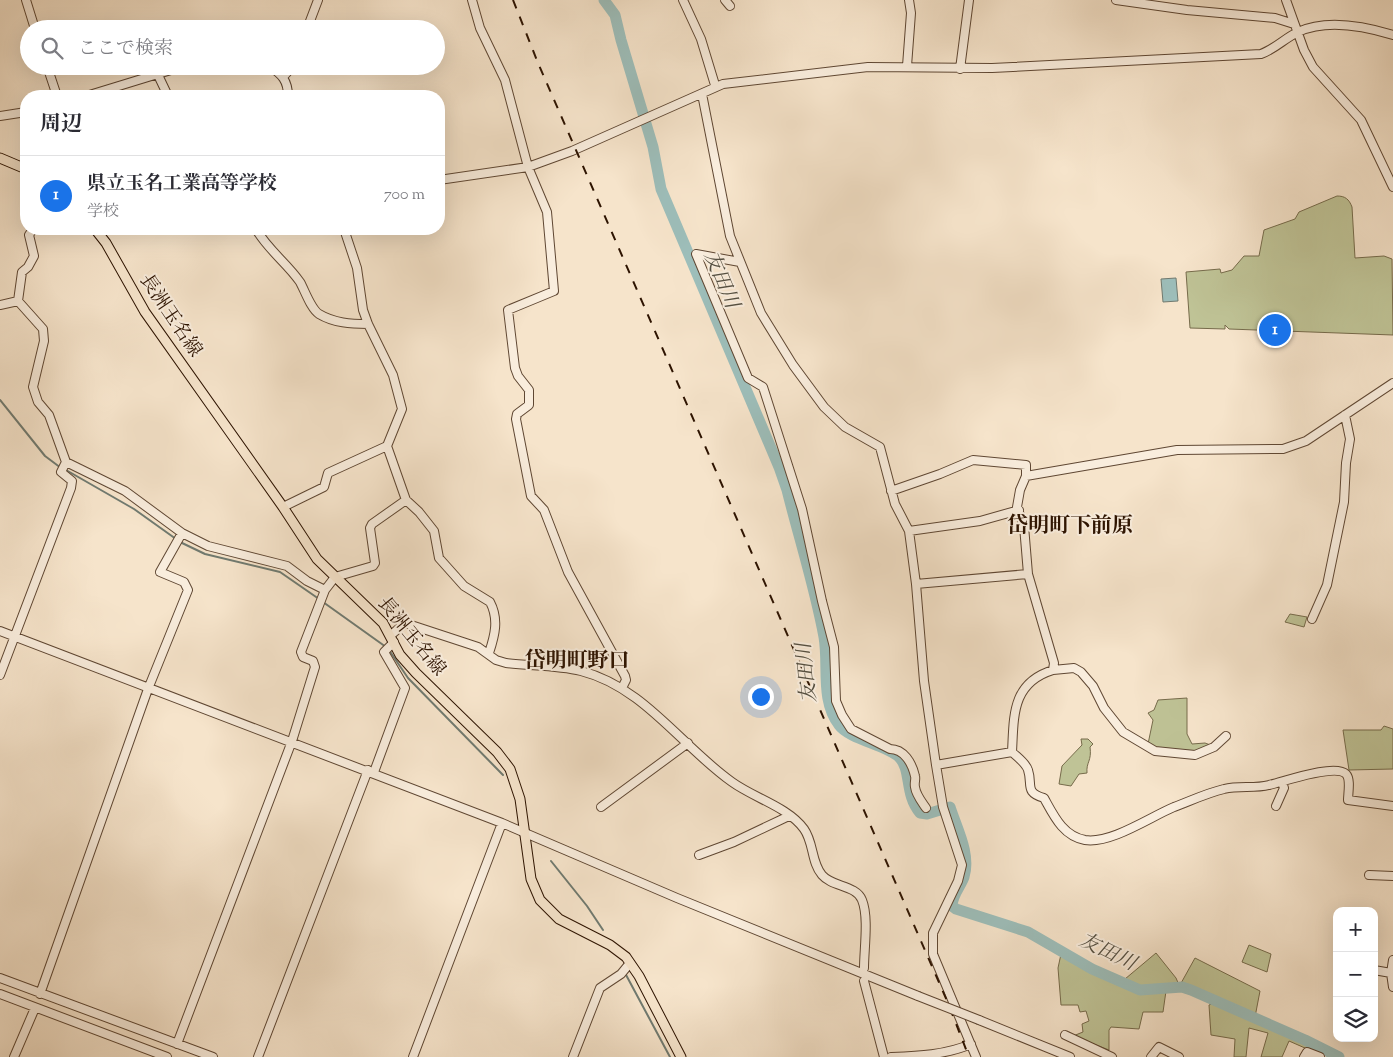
<!DOCTYPE html>
<html lang="ja">
<meta charset="utf-8">
<style>
:root{--surface:#fff;--page:#f7f7f7;--text:#2b2b33;--muted:#7c7c81;--line:#e1e1e2;--accent:#1a73e8}
body{margin:0;font-family:"Sorts Mill Goudy","Noto Serif JP",serif;background:var(--page);color:var(--text)}
.controls{position:absolute;right:15px;bottom:15px;display:grid;overflow:hidden;border-radius:10px;box-shadow:0 5px 20px #0002}
.controls button{width:45px;height:45px;display:grid;place-items:center;padding:0;border:0;border-bottom:1px solid var(--line);background:var(--surface);color:var(--text);font:25px sans-serif}
.you{position:absolute;left:760px;top:696px;width:18px;height:18px;margin:-12px;border:4px solid #fff;border-radius:50%;background:#1a73e8;box-shadow:0 0 0 8px #1a73e833}
.badge{display:grid;place-items:center;width:32px;height:32px;border-radius:50%;background:var(--accent);color:#fff;font-size:16px;font-weight:700}
.pin{position:absolute;translate:-50% -50%;border:2px solid #fff;box-shadow:0 1px 5px #0006}
.list{margin:0;padding:0;list-style:none}
h2{display:flex;justify-content:space-between;align-items:center;height:65px;margin:0;padding:0 20px;font-size:21px}
h2 small{font-size:16px;font-weight:400;color:var(--muted)}
.list li{display:grid;grid-template-columns:32px 1fr auto;gap:15px;align-items:center;box-sizing:border-box;height:80px;padding:0 20px;border-top:1px solid var(--line)}
.list b{display:block;font-size:19px;white-space:nowrap}
.list p{margin:0;font-size:16px;white-space:nowrap;color:var(--muted)}
.list em{font-size:16px;font-style:normal;color:var(--muted)}
.icon{flex:none;width:28px;height:28px;fill:none;stroke:currentColor;stroke-width:2;stroke-linecap:round;stroke-linejoin:round}
.map{position:relative;flex:none;width:1393px;height:1057px;overflow:hidden}
.search{position:absolute;background:var(--surface);box-shadow:0 5px 20px #0002;left:20px;top:20px;width:425px;height:55px;display:flex;align-items:center;gap:12px;box-sizing:border-box;padding:0 18px;border-radius:28px;color:var(--muted);font-size:19px}
.panel{position:absolute;background:var(--surface);box-shadow:0 5px 20px #0002;left:20px;top:90px;width:425px;height:145px;border-radius:20px}
.map>svg:first-child{display:block}
.green{fill:#bfc396;stroke:#766b4b}
.water{fill:#9dbeba;stroke:#707a70}
.lines{fill:none;stroke-linecap:round;stroke-linejoin:round}
.stream{stroke:#707a70;stroke-width:2}
.river{stroke:#9dbeba;stroke-width:11}
.minor-casing{stroke:#5f4733;stroke-width:10}
.major-casing{stroke:#2d1300;stroke-width:11}
.minor{stroke:#f9eddd;stroke-width:8}
.major{stroke:#f6e4cb;stroke-width:9}
.rail{stroke:#2d1300;stroke-width:2;stroke-dasharray:9 9;stroke-linecap:butt}
.minor-bridge-casing{stroke:#5f4733;stroke-width:10;stroke-linecap:butt}
.minor-bridge{stroke:#f9eddd;stroke-width:8}
.labels{text-anchor:middle;dominant-baseline:central;stroke-width:4;stroke-linejoin:round;paint-order:stroke}
.street-label{font-size:19px;fill:#2d1300;stroke:#f9eddd}
.water-label{font-size:20px;font-style:italic;fill:#544f41;stroke:#f9eddd}
.quarter-label{font-size:21px;font-weight:bold;fill:#2d1300;stroke:#f9eddd}
</style>
<div class="map">
<svg width="1393" height="1057" viewBox="0 0 1393 1057">
<rect width="100%" height="100%" fill="#f6e4cb"/>
<filter id="stains"><feTurbulence type="fractalNoise" baseFrequency=".004" numOctaves="4"/><feColorMatrix values="0 0 0 0 .2 0 0 0 0 .09 0 0 0 0 .02 0 0 0 .5 -.17"/></filter>
<radialGradient id="worn" r=".72"><stop offset=".6" stop-color="#630" stop-opacity="0"/><stop offset="1" stop-color="#630" stop-opacity=".3"/></radialGradient>
<path class="green" d="M1337 196C1345 196 1349 199 1352 207L1355 258 1384 256 1392 259 1393 335 1229 329 1225 325V329L1190 328 1186 272 1220 269 1221 273 1232 270 1244 256H1259L1264 230 1295 219 1299 212Z
M1290 614 1307 617 1304 627 1285 622Z
M1187 698V734L1192 744 1205 743 1213 746 1195 753 1155 750 1148 744 1153 720 1148 713 1154 710 1158 700Z
M1384 726 1393 729V769L1349 770 1343 730H1381Z
M1081 739H1088L1093 744 1090 747C1092 761 1086 762 1087 773L1079 774 1071 786 1059 784 1062 766 1082 745Z
M1249 945 1271 954 1267 972 1242 962Z
M1156 953 1176 978 1179 985 1141 988 1125 979Z
M1061 954 1140 992 1166 991 1163 1012H1143L1139 1029 1111 1027 1109 1030V1050L1073 1036 1083 1032 1082 1024 1089 1021 1086 1011 1080 1012 1078 1005H1061L1058 968Z
M1195 958 1260 991 1255 1017 1180 985Z
M1214 1003 1320 1048 1314 1052 1289 1041 1282 1057H1261L1268 1033 1249 1028 1246 1057H1234L1235 1039 1211 1035 1209 1005Z"/>
<path class="water" d="M1176 278 1178 301 1163 302 1161 279Z"/>
<g class="lines">
<path class="stream" d="M0 400 45 456 61 468
M66 470 134 509 176 539
M180 542 205 554 280 572 319 599
M323 602 386 647
M389 650 408 678 503 775
M551 861 587 906 603 930
M625 973 670 1057"/>
<path class="river" d="M604 0 615 15 621 40 653 147 661 189 779 467 787 490C799 538 815 588 824 637 829 666 820 700 839 725 849 739 886 745 899 757 912 770 904 794 920 813L927 814 950 807C957 829 971 854 964 877 961 886 952 895 952 906L956 909 1028 932 1092 969 1140 990 1182 987 1191 990 1305 1040 1339 1057"/>
<g class="minor-casing">
<path id="minor" d="M26 0 35 29
M472 0 480 28 505 80 528 167 547 212 554 291 508 310 515 368 518 376 529 390V405L517 414 516 419 531 496 544 510 568 572 625 676 626 680 622 688
M683 0 701 39 715 85
M725 0 730 6
M1116 0 1187 10 1275 18 1294 24
M1286 0 1304 50 1313 67 1361 120 1393 187
M307 29 318 0
M47 66 57 96
M269 66C282 74 288 81 288 96
M907 66 911 13 909 0
M960 69 969 0
M158 75 168 96
M283 77 293 66
M702 94 730 236 761 313 793 365 824 407 845 427 880 447 895 504 909 531 916 584 924 681 936 765 943 807 962 865 958 881 933 933V954L976 1057
M86 96 171 70 212 66
M0 116 26 112
M439 180 528 167 572 151 723 84 868 67 992 68 1261 54C1275 49 1285 38 1298 32 1326 19 1364 26 1393 35
M256 229C267 249 287 263 300 282 305 291 311 309 319 314 334 323 351 324 368 324
M344 229 357 268 363 310 368 324 393 375 402 409 387 446 406 500 419 512 434 531 439 558 464 586 490 602C499 619 495 635 489 653
M740 262 696 254 748 378 763 387 802 509 822 601 834 647 836 701 842 715 851 729 890 749C904 749 912 763 915 776 916 779 914 783 915 787 916 795 922 802 926 808
M18 301 43 329 44 341 33 387 38 402 49 415 66 462 125 491 182 533 208 546 287 566 307 581 325 590
M18 301 22 272 28 267 34 256 29 235 33 229
M0 305 18 301
M1026 476 1177 450 1283 449 1306 441 1393 383
M891 491 940 474 973 460 1026 465V476L1020 490 1017 507 1024 526 1028 574 1054 663 1053 670C1011 683 1014 717 1012 752 1017 757 1026 763 1028 770 1033 785 1024 792 1044 798 1054 816 1063 836 1085 840 1111 844 1150 817 1174 807 1190 801 1207 793 1224 789 1239 785 1254 789 1269 785 1283 782 1335 763 1346 774 1351 779 1348 794 1348 800L1393 806
M283 507 324 487 328 473 387 446
M909 531 980 521 1019 510
M916 584 1028 574
M1312 619 1327 585 1344 502 1346 463 1350 439 1345 415
M0 631 502 823 677 898 918 996
M391 635 405 623 478 647 496 660 506 663C530 666 557 665 581 671 644 687 681 746 732 782 754 798 788 807 804 829 814 843 811 862 822 875 832 887 856 885 862 900 869 917 864 949 864 968
M1053 670 1074 668 1081 672 1093 686 1104 708 1123 732 1155 751 1195 755 1214 747 1226 736
M0 675 71 488 72 481 61 472 66 462
M936 765 1012 752
M374 772 405 688 384 652 394 642
M1276 806 1284 788 1282 782
M601 807 688 743
M699 855 734 842 789 816
M1369 875 1393 876
M1393 960 1391 973 1393 987
M1374 970 1391 973
M0 978 213 1057
M864 981 884 1057
M0 994 167 1057
M40 994 148 689 188 590 184 582 160 572 182 533
M979 1020 1070 1057
M1065 1035 1112 1057
M177 1044 292 741 315 667 313 661 303 657 301 652 325 590 335 577 373 566 375 563 370 528 372 524 406 500
M14 1057 35 1008
M258 1057 368 770
M413 1057 502 823
M573 1057 600 988 621 974 630 963
M891 1057C917 1056 946 1055 971 1044
M1151 1057 1159 1047 1179 1057
M1304 1057 1307 1052 1320 1057"/>
</g>
<g class="major-casing">
<path id="major" d="M0 158 26 169
M95 229 106 243 145 312 283 507 317 559 383 623 400 655 416 673 497 752 510 769 520 799 531 879 540 900 559 919 610 945 626 957 639 976 681 1057"/>
</g>
<use href="#minor" class="minor"/>
<use href="#major" class="major"/>
<path class="rail" d="M513 0 538 63 948 1003 969 1057"/>
<g class="minor-bridge-casing">
<path id="minor-bridge" d="M918 996 979 1020"/>
</g>
<use href="#minor-bridge" class="minor-bridge"/>
</g>
<g class="labels">
<g class="street-label">
<text transform="translate(170 316) rotate(56)">長洲玉名線</text>
<text transform="translate(411 637) rotate(51)">長洲玉名線</text>
</g>
<g class="water-label">
<text transform="translate(720 280) rotate(67)">友田川</text>
<text transform="translate(808 673) rotate(-96)">友田川</text>
<text transform="translate(1107 953) rotate(26)">友田川</text>
</g>
<g class="quarter-label">
<text x="1070" y="527">岱明町下前原</text>
<text x="577" y="662">岱明町野口</text>
</g>
</g>
<rect width="100%" height="100%" filter="url(#stains)"/>
<rect width="100%" height="100%" fill="url(#worn)"/>
</svg>
<div class="controls">
<button>+</button>
<button>−</button>
<button><svg class="icon" aria-label="layers" viewBox="0 0 24 24"><path d="M12 4l9 5-9 5-9-5zM3 14l9 5 9-5"/></svg></button>
</div>
<div class="you"></div>
<div class="pin badge" style="left:1275px;top:330px">1</div>
<div class="search"><svg class="icon" aria-label="search" viewBox="0 0 24 24"><circle cx="10" cy="10" r="6"/><path d="M15 15l6 6"/></svg>ここで検索</div>
<section class="panel">
<h2>周辺<small></small></h2>
<ul class="list">
<li><span class="badge">1</span><div><b>県立玉名工業高等学校</b><p>学校</p></div><em>700 m</em></li>
</ul>
</section>
</div>
